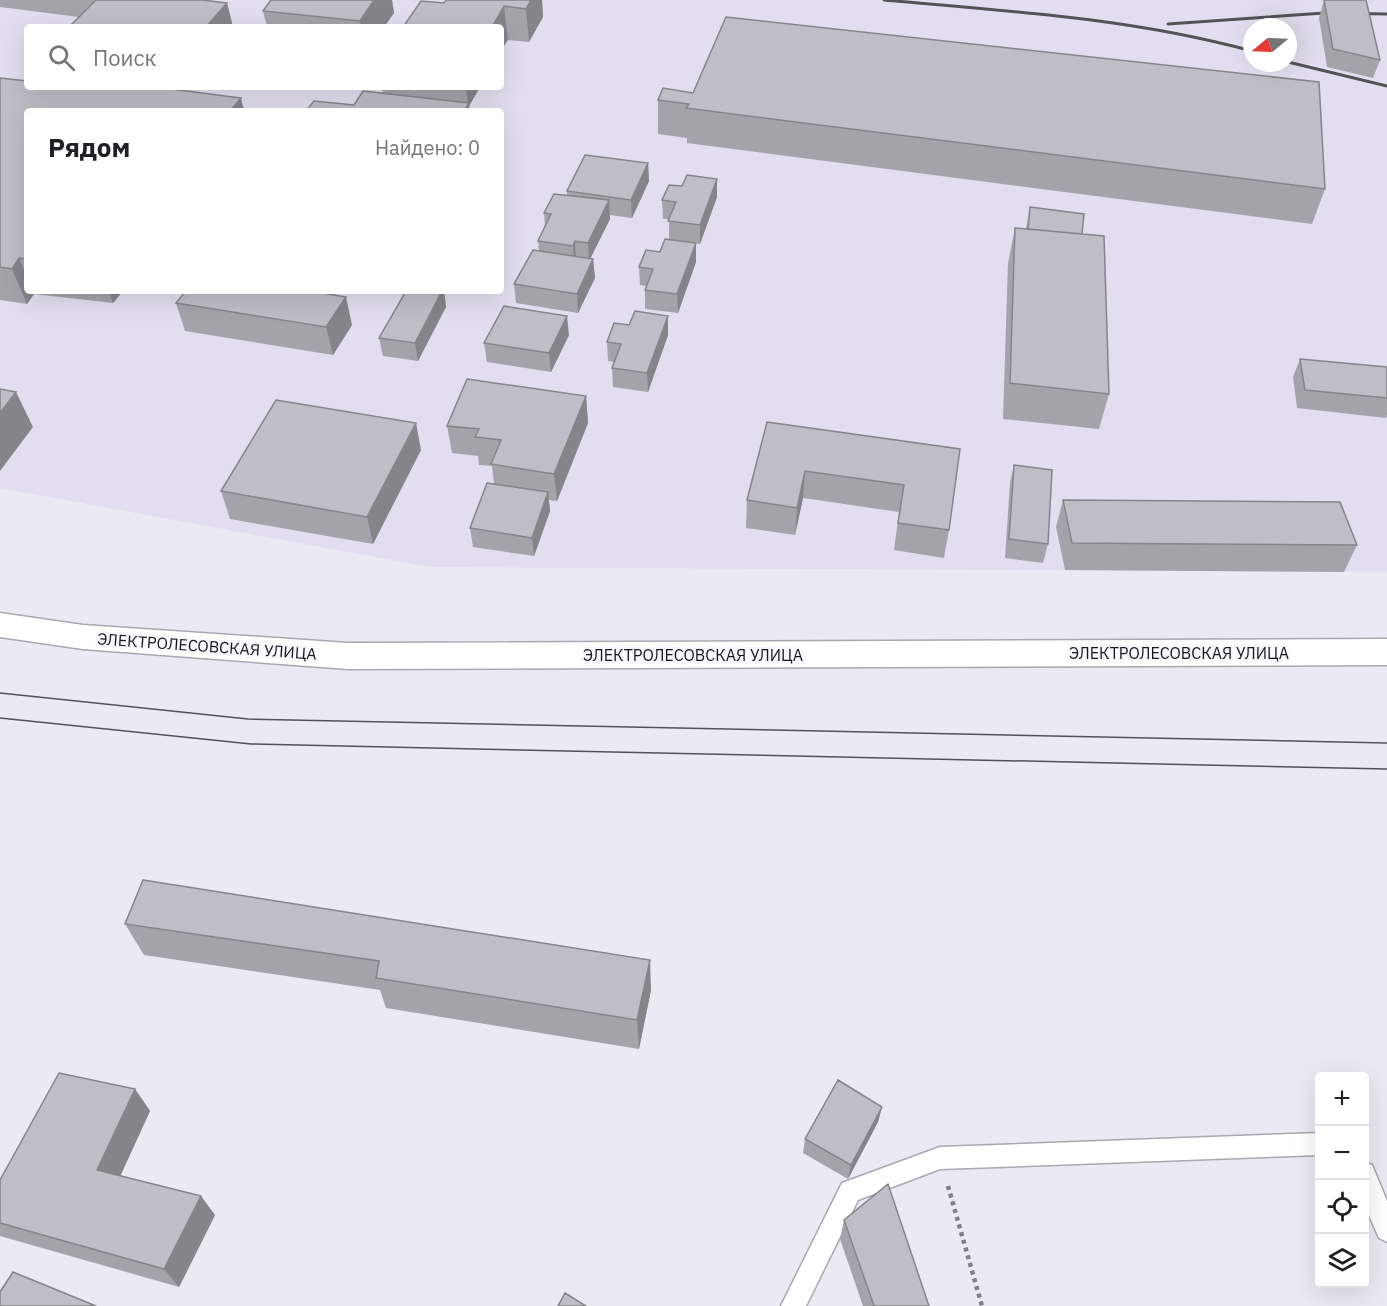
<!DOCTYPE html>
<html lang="ru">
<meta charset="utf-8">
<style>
:root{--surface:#fff;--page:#f6f6f6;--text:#202124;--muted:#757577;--line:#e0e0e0}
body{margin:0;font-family:"IBM Plex Sans",sans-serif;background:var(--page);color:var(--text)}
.controls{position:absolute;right:18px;bottom:18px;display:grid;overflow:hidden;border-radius:6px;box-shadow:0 6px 24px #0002}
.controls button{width:54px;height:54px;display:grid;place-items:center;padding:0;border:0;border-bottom:2px solid var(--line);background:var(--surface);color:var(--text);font:30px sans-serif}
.compass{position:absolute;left:1243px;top:18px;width:54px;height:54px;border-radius:50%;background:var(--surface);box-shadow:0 6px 24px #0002;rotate:251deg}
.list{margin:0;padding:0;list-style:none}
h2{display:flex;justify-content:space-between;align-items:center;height:78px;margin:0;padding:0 24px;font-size:26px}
h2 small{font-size:20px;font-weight:400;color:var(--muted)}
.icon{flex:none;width:33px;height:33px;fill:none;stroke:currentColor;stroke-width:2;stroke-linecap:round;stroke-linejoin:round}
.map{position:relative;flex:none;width:1387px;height:1306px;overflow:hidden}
.search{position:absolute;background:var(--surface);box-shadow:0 6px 24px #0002;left:24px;top:24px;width:480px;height:66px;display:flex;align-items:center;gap:15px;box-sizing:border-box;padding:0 21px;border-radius:6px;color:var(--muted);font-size:22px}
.panel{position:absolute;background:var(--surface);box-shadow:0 6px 24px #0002;left:24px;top:108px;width:480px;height:186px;border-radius:6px}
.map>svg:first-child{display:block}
.built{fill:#e2deef;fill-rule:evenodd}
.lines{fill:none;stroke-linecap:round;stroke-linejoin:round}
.lane-casing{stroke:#a9a7b1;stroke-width:3}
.primary-casing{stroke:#a9a7b1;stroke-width:3}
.path{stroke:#807f85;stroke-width:4.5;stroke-dasharray:4 4;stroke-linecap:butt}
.lane{fill:#fff;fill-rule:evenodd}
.primary{fill:#fff;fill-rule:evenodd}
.tram{stroke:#535257;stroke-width:1.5}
.rail{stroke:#535257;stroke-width:3}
.wall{fill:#a4a3ab}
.shaded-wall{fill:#86848b}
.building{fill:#bfbdc7;stroke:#86848b;stroke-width:1.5}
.labels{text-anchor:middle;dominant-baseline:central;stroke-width:5;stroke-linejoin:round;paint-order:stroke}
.street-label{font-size:16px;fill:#161619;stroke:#f8f7ff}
</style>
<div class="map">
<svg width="1387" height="1306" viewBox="0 0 1387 1306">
<rect width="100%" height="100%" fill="#ebe9f3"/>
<path class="built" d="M0 0H1387V572L430 567 0 488ZM27 27H501V87H27ZM1252 27H1288V63H1252ZM27 111H501V291H27Z"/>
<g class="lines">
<g class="lane-casing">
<path id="lane" d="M1320 1133V1155L940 1169 858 1200 806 1306H781L842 1183 940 1147Z
M1364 1162 1372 1165 1387 1201V1242L1379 1238 1364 1204Z"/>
</g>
<g class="primary-casing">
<path id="primary" d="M0 613 83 625 348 643 1387 639V665L348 669 83 649 0 637Z"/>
</g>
<path class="path" d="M948 1186 982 1306"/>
<use href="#lane" class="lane"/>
<use href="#primary" class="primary"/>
<path class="tram" d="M0 693 248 719 1387 743
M0 718 251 744 1387 769"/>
<path class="rail" d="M884 0C1008 11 1131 18 1252 51
M1168 24 1324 13 1387 14
M1288 62 1387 86"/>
</g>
<path class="wall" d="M0 0H207L227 3 233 27H69L79 17 0 7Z
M271 0H392L394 13 384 27H267L263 11Z
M446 0H542L543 17 529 42 508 40 444 3Z
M1324 0 1380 60 1373 78 1327 67 1319 18Z
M0 78 27 111V291H123L113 303 34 294 27 304 0 300Z
M382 87H480L469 106 470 111H306L354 105 383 93Z
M693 93 1325 189 1312 224 687 143V138L658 134V100Z
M648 163 649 181 632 218 610 215V219L590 259H593L595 278 578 313 516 303 514 284 539 251 538 241 545 227 544 213 567 195V191Z
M682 186 717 197 700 244 669 239V219H663L662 200Z
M1030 207 1082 234 1109 394 1099 429 1003 419 1008 263 1015 228 1026 229Z
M660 252 696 262 678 313 645 309V290L646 286 640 285 639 267Z
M186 291H327L328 294 352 325 333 355 185 331 176 303Z
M442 291H444L446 307 418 361 383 356 379 338Z
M668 316V335L648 392 613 387 612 368 614 362 608 361 607 342 629 325Z
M569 335 551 372 487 362 484 343Z
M1300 359 1387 367V415L1386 418 1297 408 1293 377Z
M586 396 588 423 557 501 549 500 550 511 534 556 473 547 470 528 494 484 492 466 479 465 478 456 452 453 447 426Z
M767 422 960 449 949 530 944 558 894 550 899 512 803 498 795 535 746 528 747 500Z
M421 450 373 544 230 519 221 491Z
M1014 465 1048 544 1043 563 1005 558 1010 483Z
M1063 500 1357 545 1344 572 1065 570 1056 527Z
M125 924 651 990 639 1049 386 1008 380 990 144 955Z
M135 1089 150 1111 120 1175 215 1215 179 1287 0 1236V1180Z
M882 1107 878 1122 848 1179 803 1153 805 1139Z
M844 1220 929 1306H863L840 1239Z"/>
<path class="shaded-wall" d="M368 0H392L394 13 384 27H361L360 21Z
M531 0H542L543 17 529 42 526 9Z
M227 3 233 27H206Z
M504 6 508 40 501 51V27H492Z
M466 87H480L469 106 470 111H464L468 104Z
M241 98 244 111H230Z
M648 163 649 181 632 218 631 200Z
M717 179V197L700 244V225Z
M609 200 610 219 589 261 588 243Z
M575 241 576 260 574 265 573 246Z
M696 243V262L678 313 677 294Z
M19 258 27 277V291H33L34 294 27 304 12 269Z
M593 259 595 278 578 313 577 294Z
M109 291H123L113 303Z
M317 291H327L331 307 316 292Z
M442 291H444L446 307 418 361 415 343Z
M346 297 352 325 333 355 326 327Z
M567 316 569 335 551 372 549 353Z
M668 316V335L648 392 647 373Z
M16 392 33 427 0 471V413Z
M586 396 588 423 557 501 554 474Z
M416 423 421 450 373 544 367 517Z
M805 471 803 498 795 535 797 508Z
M548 492 550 511 534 556 532 538Z
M650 960 651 990 639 1049 637 1020Z
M135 1089 150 1111 114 1190 97 1170Z
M882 1107 878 1122 848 1179 851 1165Z
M201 1196 215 1215 179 1287 164 1269Z"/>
<path class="building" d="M96 0H202L227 3 206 27H69Z
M271 0H374L360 21 263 11Z
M446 0H531L526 9 504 6 492 27H403L421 1 444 3Z
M1324 0H1366L1380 60 1333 49Z
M726 17 1319 82 1325 189 686 108 689 104 658 100 663 88 693 93Z
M0 78 27 81V87H156L241 98 230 111H27V259L19 258 12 269 0 267Z
M363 91 469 103 464 111H306L314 101 354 105Z
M585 155 648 163 631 200 567 191Z
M687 175 717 179 700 225 668 221 676 202 662 200 669 185 682 186Z
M554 194 609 200 588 243 575 241 573 246 538 241 551 214 544 213Z
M1030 207 1084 214 1082 234 1028 229Z
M1015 228 1104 236 1109 394 1010 383Z
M665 239 696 243 677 294 645 290 653 269 639 267 646 250 660 252Z
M533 250 593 259 577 294 514 284Z
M186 291H317L316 292 346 297 326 327 176 303Z
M406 291H442L415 343 379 338Z
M504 306 567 316 549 353 484 343Z
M635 311 668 316 647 373 612 368 621 344 607 342 614 323 629 325Z
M1300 359 1387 367V398L1305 390Z
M467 379 586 396 554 474 491 464 501 440 475 437 479 429 447 426Z
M0 389 16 392 0 413Z
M276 400 416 423 367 517 221 491Z
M767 422 960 449 949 530 898 523 904 485 805 471 797 508 747 500Z
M1014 465 1052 470 1048 544 1009 539Z
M487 483 548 492 532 538 470 528Z
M1063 500 1340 502 1357 545 1072 543Z
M143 880 650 960 637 1020 376 978 379 961 125 924Z
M59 1073 135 1089 97 1170 201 1196 164 1269 0 1223V1180Z
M838 1080 882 1107 851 1165 805 1139Z
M888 1184 929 1306H874L844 1220Z
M13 1272 96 1306H0V1292Z
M565 1293 586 1306H558Z"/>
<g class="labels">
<g class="street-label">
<text transform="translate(207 646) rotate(4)">ЭЛЕКТРОЛЕСОВСКАЯ УЛИЦА</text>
<text x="1179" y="653">ЭЛЕКТРОЛЕСОВСКАЯ УЛИЦА</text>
<text x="693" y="655">ЭЛЕКТРОЛЕСОВСКАЯ УЛИЦА</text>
</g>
</g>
</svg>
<div class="controls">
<button>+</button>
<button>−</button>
<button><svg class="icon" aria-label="locate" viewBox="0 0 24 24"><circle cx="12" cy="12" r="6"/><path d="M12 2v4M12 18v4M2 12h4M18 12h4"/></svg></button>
<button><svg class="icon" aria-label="layers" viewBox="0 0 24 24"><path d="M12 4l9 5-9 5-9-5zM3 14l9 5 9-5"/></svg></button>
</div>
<svg class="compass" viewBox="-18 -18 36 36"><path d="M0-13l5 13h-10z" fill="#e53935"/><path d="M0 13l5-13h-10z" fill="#757577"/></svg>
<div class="search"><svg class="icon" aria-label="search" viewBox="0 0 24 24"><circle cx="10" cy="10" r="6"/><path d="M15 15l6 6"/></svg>Поиск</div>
<section class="panel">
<h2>Рядом<small>Найдено: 0</small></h2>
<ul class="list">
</ul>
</section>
</div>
